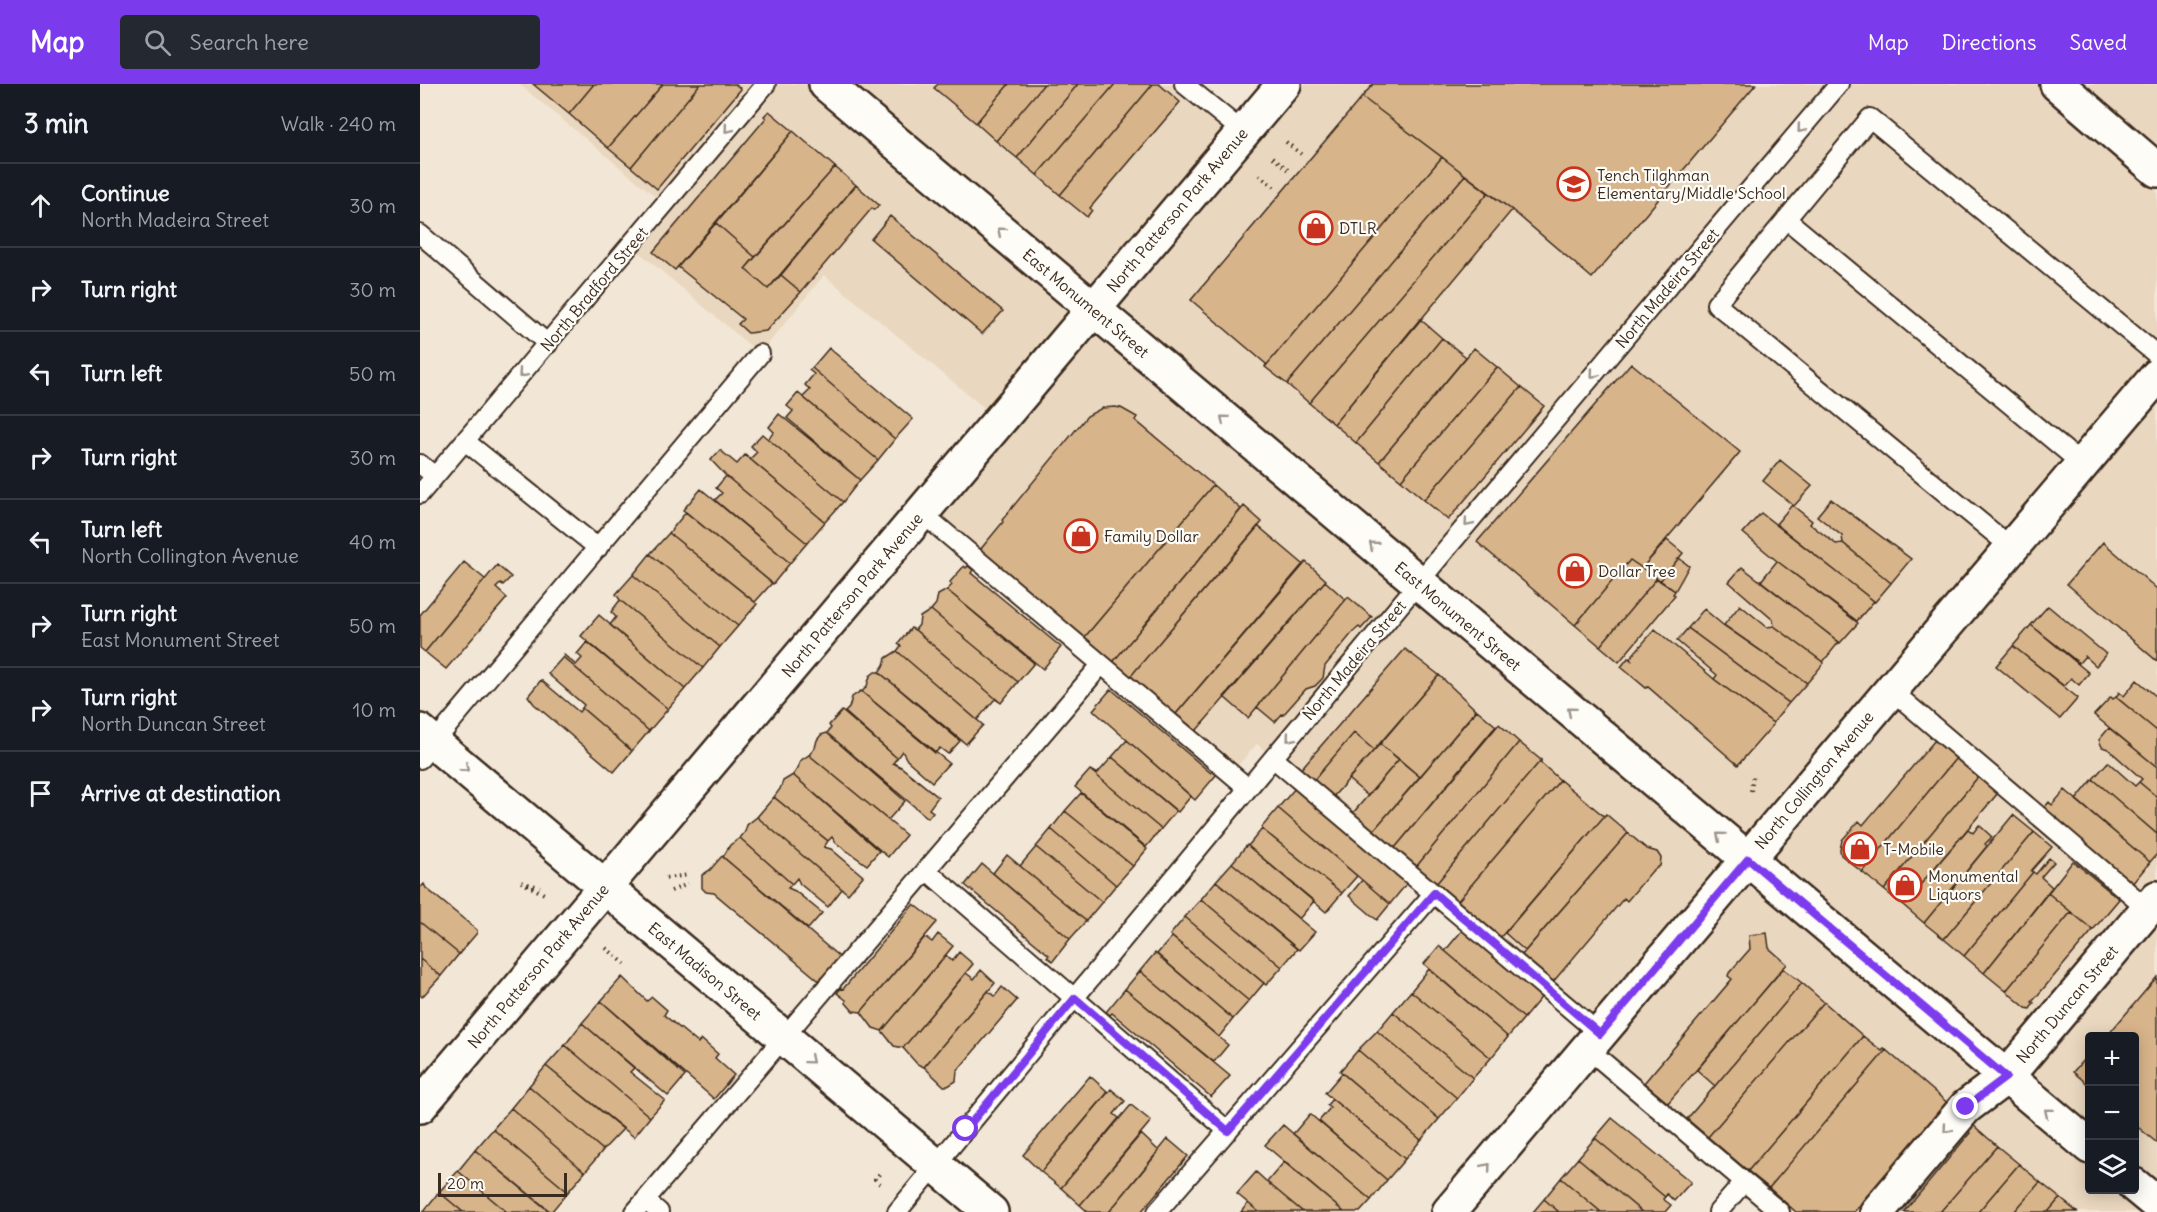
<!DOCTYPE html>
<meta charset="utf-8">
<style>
:root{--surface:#171b24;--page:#242831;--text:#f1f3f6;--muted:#9ea1a6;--line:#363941;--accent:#7c3aed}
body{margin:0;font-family:Delius,sans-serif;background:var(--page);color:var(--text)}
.controls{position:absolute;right:18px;bottom:18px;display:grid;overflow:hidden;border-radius:6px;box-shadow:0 3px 15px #0003}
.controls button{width:54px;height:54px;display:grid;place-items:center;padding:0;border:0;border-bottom:2px solid var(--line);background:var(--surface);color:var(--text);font:30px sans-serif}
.scale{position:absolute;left:18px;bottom:15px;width:129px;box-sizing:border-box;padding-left:6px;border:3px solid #3b2a1e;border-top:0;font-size:16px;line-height:21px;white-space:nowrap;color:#3b2a1e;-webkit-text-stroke:4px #fdfcf7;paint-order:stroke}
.stop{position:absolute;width:18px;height:18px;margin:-14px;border:4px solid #7c3aed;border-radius:50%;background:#fff}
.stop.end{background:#7c3aed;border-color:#fff;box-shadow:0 2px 6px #0008}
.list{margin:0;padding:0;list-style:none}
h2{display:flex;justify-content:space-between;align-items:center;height:78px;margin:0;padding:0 24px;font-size:26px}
h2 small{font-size:20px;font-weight:400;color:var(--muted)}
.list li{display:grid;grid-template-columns:39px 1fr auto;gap:18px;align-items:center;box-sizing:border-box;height:84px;padding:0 24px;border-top:2px solid var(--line)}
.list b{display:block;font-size:22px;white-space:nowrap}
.list p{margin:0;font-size:20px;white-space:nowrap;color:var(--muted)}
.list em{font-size:20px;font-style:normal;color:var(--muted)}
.icon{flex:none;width:33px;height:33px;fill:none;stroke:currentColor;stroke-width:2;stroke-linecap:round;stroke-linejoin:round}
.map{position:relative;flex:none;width:1737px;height:1128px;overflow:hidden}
header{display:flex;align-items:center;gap:36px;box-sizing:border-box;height:84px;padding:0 30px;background:var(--accent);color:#fff}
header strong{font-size:28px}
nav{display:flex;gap:33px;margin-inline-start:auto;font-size:21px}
.search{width:420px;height:54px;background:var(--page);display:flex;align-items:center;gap:15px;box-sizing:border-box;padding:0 21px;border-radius:6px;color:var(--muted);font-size:22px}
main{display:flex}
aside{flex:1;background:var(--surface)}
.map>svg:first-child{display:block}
.built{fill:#ead7bf;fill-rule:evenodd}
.building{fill:#d8b48a;stroke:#3b2a1e;stroke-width:1.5}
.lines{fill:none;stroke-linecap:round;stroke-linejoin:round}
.lane-casing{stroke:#3b2a1e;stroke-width:22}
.street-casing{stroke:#3b2a1e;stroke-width:38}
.secondary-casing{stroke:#3b2a1e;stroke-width:38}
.primary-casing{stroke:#3b2a1e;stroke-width:38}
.path{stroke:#3b2a1e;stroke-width:4;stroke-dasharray:1.5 4.5;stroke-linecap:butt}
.lane{stroke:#fdfcf7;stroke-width:18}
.street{stroke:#fdfcf7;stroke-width:33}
.secondary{stroke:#fdfcf7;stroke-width:33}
.primary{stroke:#fdfcf7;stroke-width:33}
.oneway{stroke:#9c938a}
.route{stroke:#7c3aed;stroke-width:8}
.labels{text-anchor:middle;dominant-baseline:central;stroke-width:4.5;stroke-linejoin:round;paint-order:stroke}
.poi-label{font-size:16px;fill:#3b2a1e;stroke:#fdfcf7;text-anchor:start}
.street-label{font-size:16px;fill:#3b2a1e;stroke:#fdfcf7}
</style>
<header>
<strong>Map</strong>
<div class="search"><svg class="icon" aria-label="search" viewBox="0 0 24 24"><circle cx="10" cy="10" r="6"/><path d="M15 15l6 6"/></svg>Search here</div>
<nav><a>Map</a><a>Directions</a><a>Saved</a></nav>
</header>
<main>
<aside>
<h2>3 min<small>Walk · 240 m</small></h2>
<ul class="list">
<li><svg class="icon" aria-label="ahead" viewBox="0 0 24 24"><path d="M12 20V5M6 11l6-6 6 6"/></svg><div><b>Continue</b><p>North Madeira Street</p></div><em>30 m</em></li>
<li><svg class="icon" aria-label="right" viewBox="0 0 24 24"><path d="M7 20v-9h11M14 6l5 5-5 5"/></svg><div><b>Turn right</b></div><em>30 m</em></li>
<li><svg class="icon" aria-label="left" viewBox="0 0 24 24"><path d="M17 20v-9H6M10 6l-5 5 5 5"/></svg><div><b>Turn left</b></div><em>50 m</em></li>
<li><svg class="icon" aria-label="right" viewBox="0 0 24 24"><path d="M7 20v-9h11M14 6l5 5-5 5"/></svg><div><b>Turn right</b></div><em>30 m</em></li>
<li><svg class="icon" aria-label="left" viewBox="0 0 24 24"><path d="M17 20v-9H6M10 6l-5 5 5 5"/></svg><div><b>Turn left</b><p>North Collington Avenue</p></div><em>40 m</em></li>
<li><svg class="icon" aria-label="right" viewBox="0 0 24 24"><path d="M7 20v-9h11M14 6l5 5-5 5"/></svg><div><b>Turn right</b><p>East Monument Street</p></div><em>50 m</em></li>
<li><svg class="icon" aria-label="right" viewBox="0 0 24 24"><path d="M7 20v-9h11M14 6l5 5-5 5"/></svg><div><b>Turn right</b><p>North Duncan Street</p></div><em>10 m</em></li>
<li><svg class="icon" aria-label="arrive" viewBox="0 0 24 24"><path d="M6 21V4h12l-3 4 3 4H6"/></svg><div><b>Arrive at destination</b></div></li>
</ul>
</aside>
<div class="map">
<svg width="1737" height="1128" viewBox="0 0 1737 1128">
<rect width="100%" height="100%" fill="#f2e6d6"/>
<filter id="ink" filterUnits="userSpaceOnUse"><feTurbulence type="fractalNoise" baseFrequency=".0167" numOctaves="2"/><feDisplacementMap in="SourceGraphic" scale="12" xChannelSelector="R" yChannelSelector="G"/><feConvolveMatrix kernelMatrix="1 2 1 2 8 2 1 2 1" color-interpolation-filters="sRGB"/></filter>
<g filter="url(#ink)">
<path class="built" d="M99 0H764L823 47 863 0H1737V1128H1361L837 660 812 688 502 429 579 336 404 191 340 270 213 163 247 122ZM1670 952H1714V1106H1670Z"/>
<path class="building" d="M113 0H174L149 30Z
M174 0H243L188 64 149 30Z
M243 0H280L211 83 188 64Z
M280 0H315L321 5 237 105 211 83Z
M518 0H589L556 39 514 4Z
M589 0H624L576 57 556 39Z
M624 0H658L597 74 576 57Z
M658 0H695L617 91 597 74Z
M695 0H733L640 111 617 91Z
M733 0H739L760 18 670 124 672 126 667 133 640 111Z
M953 0H1336L1172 194 1092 126 942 13Z
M942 13 1022 73 845 283 846 280 771 216Z
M349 27 373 47 255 186 233 168 346 34 344 32Z
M373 47 415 83 335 173 296 139Z
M1022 73 1045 91 867 300 845 283Z
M415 83 436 101 348 205 325 185Z
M1045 91 1068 109 889 319 867 300Z
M436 101 459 121 454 126 452 124 381 208 361 191Z
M1068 109 1092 126 914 340 889 319Z
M470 132 583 227 562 250 451 155Z
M296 139 335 173 325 185 348 205 361 191 381 208 346 247 328 249 318 240 323 235 258 183Z
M1000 235 1022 254 936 359 914 340Z
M1022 254 1046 273 959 378 936 359Z
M409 264 493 335 475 355 392 284Z
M1054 264 1077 283 981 396 959 378Z
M1211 279 1320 368 1222 484 1210 476 1155 541 1057 458Z
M1077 283 1101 303 1004 416 981 396Z
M392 284 475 355 458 376 383 313 390 306 385 301 394 290 389 286Z
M1101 303 1124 322 1028 436 1004 416Z
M378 309 458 376 440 396 367 334 373 327 367 322Z
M695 323 701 324 717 333 715 336 793 401 664 554 560 466 583 438 582 436 667 332 682 324Z
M359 330 440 396 423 418 348 355 354 348 349 343Z
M342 350 423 418 405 438 330 375 337 368 331 362Z
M300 366 317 380 325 371 405 438 387 459 306 392 291 376Z
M1360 376 1392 402 1374 422 1343 397Z
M306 392 387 459 370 479 295 416 302 409 296 404Z
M793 401 821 425 693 578 664 554Z
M281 405 370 479 353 500 263 426Z
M1411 415 1491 475 1471 499 1423 459 1422 452 1397 432Z
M1372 421 1392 437 1390 440 1416 460 1423 459 1471 499 1455 518 1356 440Z
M824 422 842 438 710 593 693 578Z
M266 428 352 499 335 518 249 449Z
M1341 429 1454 517 1437 537 1357 477 1323 449Z
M838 442 883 480 755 631 710 593Z
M249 449 337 520 318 542 230 470Z
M1247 456 1263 469 1240 497 1222 484Z
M1683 458 1737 505V577L1647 500Z
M230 470 318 542 300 563 213 491Z
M1259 474 1269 482 1255 507 1240 497Z
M1210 476 1237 494 1180 562 1155 541Z
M1357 477 1438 539 1420 559 1341 497Z
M44 478 65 495 5 568 0 564V531Z
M886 478 906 496 776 647 756 630Z
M77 481 91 493 83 501 81 499 76 504 87 514 26 585 5 568Z
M544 482 546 484 548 482 553 486 551 489 641 563 623 585 527 506 532 501 530 498Z
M1322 483 1419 558 1403 578 1354 542 1353 536 1309 498Z
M213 491 300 563 283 584 200 516 196 510Z
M1237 494 1255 507 1253 510 1255 511 1199 578 1180 562Z
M905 497 925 515 928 513 828 634 804 613Z
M527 506 614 579 598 598 511 526 516 520 518 511Z
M928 513 952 533 941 545 939 543 933 548 905 582 903 594 895 602 886 605 863 631 862 630 855 638 837 623Z
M200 516 283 584 265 605 190 541 196 533 191 528Z
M1320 521 1347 543 1354 542 1404 579 1387 599 1304 541Z
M1628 522 1686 570 1676 582 1665 572 1659 579 1611 541Z
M1284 525 1303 541 1387 599 1369 619 1268 544Z
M511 526 598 598 581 619 495 546 499 541 500 533Z
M179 531 265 605 248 625 161 552Z
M1611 541 1669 589 1659 601 1651 594 1644 602 1593 562Z
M491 544 495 546 581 619 575 615 557 636 477 567 481 562 478 560Z
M1268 544 1369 619 1353 639 1294 595 1297 591 1257 557Z
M1235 545 1294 595 1353 639V641L1318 681 1228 603 1226 604 1201 583 1208 574 1211 576 1210 574Z
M167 558 248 625 229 647 143 573 144 571 156 581 162 574 157 570Z
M1593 562 1658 614 1640 635 1576 582Z
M985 565 1019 591 954 666 934 649 893 697 880 686Z
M477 567 563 641 546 660 459 588 464 581 466 574Z
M143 573 229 647 212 667 162 624 164 621 128 590Z
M455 588H459L540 657 528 670 520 664 515 669 442 608 447 602 450 592Z
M1019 591 1056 626 1000 693 960 660Z
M121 596 159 628 162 624 212 667 194 688 114 620 108 612Z
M1717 596 1737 613V647L1696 613 1699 608 1704 612Z
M691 605 791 689 792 687 797 690 775 716 673 626Z
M441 607 529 679 512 698 487 676 482 667 477 674 425 628 429 624 432 613Z
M1691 613 1693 615 1696 613 1737 647V683L1674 631Z
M1057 626 1076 642 974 765 953 747Z
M422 627 477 674 473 679 481 683 518 713 509 725 513 728 508 734 407 649 411 644 409 641Z
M1079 640 1099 658 996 783 974 765Z
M1689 644 1737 683V713L1719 698 1722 695 1688 665 1682 663 1679 656Z
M407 649 485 717 468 736 389 671 395 664 397 656 401 651Z
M934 649 954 666 913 713 893 697Z
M707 656 771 712 758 728 692 673Z
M1515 656 1536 674 1442 788 1421 771 1420 766 1422 756 1439 737 1443 741Z
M1099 658 1121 676 1016 800 996 783Z
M960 660 979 675 948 712 928 695Z
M389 671 486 751 468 773 373 691 378 684 380 677Z
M692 673 756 727 741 745 670 686 677 690Z
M1536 674 1558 693 1464 806 1442 788Z
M979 675 1000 693 953 747 933 729Z
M1121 676V679L1140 696 1037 818 1016 800Z
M1688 678 1715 702 1719 698 1737 713V750L1673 695Z
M670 686 741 745 726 763 655 703Z
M373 691 459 767 447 781 416 759 412 753 408 757 354 713 360 705 363 697Z
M1558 693 1578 709 1483 821 1464 806Z
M1673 695 1737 750V770L1730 778 1656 716Z
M1140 696 1184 732 1186 730 1080 854 1037 818Z
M876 703 881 707 880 709 886 715 902 726 988 798 970 820 858 724Z
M1645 706 1730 778 1712 800 1624 724 1629 718 1632 721Z
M661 709 727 765 713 782 645 727Z
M354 713 408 757 404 763 411 765 443 792 428 810 337 733Z
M858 724 937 792 922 809 842 745V743Z
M645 727 713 782 696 801 631 745Z
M1186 730 1208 749 1105 867 1085 849Z
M1593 731 1614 748 1524 855 1504 839Z
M337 733 422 805 408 823 380 800 377 794 372 800 320 754 325 748 327 741Z
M1559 741 1572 753 1565 760 1567 762 1504 839 1483 821 1548 745 1553 749Z
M631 745 696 801 682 818 616 763Z
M842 745 922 809 906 828 828 762Z
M1614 748 1632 763 1611 787 1613 788 1544 872 1524 855Z
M1208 749 1227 765 1237 768 1241 774 1240 782 1232 787 1207 817 1204 814 1133 898 1101 872Z
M320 754 372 800 368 804 375 807 402 829 388 845 303 773 310 761Z
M827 761 894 817 879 835 812 779Z
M616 763 682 818 666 837 600 782Z
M587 771 666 837 650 855 573 789Z
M302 772 424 877 404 901 294 809 286 808 282 804V791L290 786Z
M1629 774 1634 778 1621 793 1632 803 1564 889 1544 872 1613 788 1616 790Z
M1653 777 1699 815 1673 846 1628 809Z
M812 779 895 848 879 866 796 797Z
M562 780 650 855 633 877 627 873 629 871 545 801Z
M942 796 970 820 957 836 929 812Z
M796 797 877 865 862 883 781 815Z
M4 800 6 804 57 846V849L39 870 0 838V804Z
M1628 809 1651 828 1586 907 1564 889Z
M781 815 862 883 846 901 765 833Z
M494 820 517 838 441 928 433 927 426 919V916L417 909 421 904 423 905Z
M1651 828 1673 846 1612 918 1614 919 1610 925 1606 924 1586 907Z
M765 833 844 899 829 917 750 851Z
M0 838 39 870 21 892 0 875Z
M1044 844 1116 908 1119 905 1124 910 1104 934 1025 867Z
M1347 849 1349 864 1367 880 1248 1019 1224 999 1312 895 1308 892 1309 889 1330 865 1329 851Z
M518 850 533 862 462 947 453 944 441 928 505 853 512 858Z
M752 853 829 917 813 935 737 870Z
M1019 862 1104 934 1088 953 1004 880Z
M539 868 553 880 483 964 474 962 462 947 526 871 532 877Z
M735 869 813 935 799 953 720 887Z
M0 875 21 892 2 913 0 911Z
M1363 884 1382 899 1295 1002 1277 986Z
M1009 885 1088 953 1071 974 991 907Z
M561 886 575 899 504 983 497 980 483 964 546 889 554 895Z
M720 887 808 961 794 978 705 905Z
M202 893 227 917 232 913 247 926 244 931 278 959 281 955 298 970 295 974 314 991 294 1015 181 917Z
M1737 893V1059L1714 1040V952H1687Z
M1382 899 1404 918 1288 1053 1267 1035Z
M582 903 597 916 537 987 536 997 528 1002H524L504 983 568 907 575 912Z
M705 905 810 992 791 1013 692 929 690 931 686 928Z
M991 907 1071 974 1053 994 973 928Z
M181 917 265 992 248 1012 162 939Z
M1404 918 1443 952 1328 1087 1288 1053Z
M973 928 1053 994 1037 1014 957 947Z
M162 939 214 984 210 988 245 1016 230 1033 145 961Z
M957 947 1037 1014 1019 1035 938 966Z
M1443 952 1462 967 1464 965 1466 966 1349 1104 1328 1087Z
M145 961 230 1033 214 1053 126 982Z
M938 966 1019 1035 1001 1056 920 987Z
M1466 966 1530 1021 1517 1035 1515 1033 1434 1128H1376L1349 1104Z
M1670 968V1002L1653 988Z
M126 982 203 1045 183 1066 109 1002Z
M922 989 1001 1056 985 1075 905 1009Z
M670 992 688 1008 621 1088 603 1071Z
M109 1002 183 1066 165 1088 91 1024Z
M691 1005 705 1017 694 1030 699 1034 641 1104 621 1088Z
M912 1015 985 1075 967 1096 899 1037 910 1024 907 1021Z
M711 1021 731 1037 660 1121 641 1104Z
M91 1024 165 1088 148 1108 73 1045Z
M890 1030 967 1096 951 1116 873 1050Z
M1192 1034 1271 1098 1254 1117 1247 1110 1245 1113 1175 1054Z
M863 1041 951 1116 940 1128H924L845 1061Z
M1553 1041 1577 1062 1520 1128H1484L1550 1049 1548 1046Z
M73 1045 148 1108 131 1128 55 1066Z
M721 1050 739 1067 689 1128H668L660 1121Z
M1175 1054 1245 1113 1243 1115 1251 1121 1245 1128H1222L1158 1074Z
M748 1055 768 1072 721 1128H689Z
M1577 1062 1599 1080 1558 1128H1520Z
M55 1066 130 1128H87L38 1087Z
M1158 1074 1222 1128H1181L1141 1094Z
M864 1078 924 1128H883L847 1098Z
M1599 1080 1620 1098 1594 1128H1558Z
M38 1087 87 1128H43L19 1108Z
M836 1088 847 1098 883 1128H839L817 1110Z
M1141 1094 1181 1128H1139L1124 1115Z
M1620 1098 1640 1114 1628 1128H1594Z
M19 1108 43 1128H3Z
M1640 1114 1657 1128H1628Z
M1124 1115 1139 1128H1113Z
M828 1119 839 1128H821Z"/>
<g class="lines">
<g class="lane-casing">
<path id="lane" d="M764 0 823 48
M1366 135 1662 380
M0 150 128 260
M45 357 178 464
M0 380 15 392
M0 410 346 0
M502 429 828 704
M1592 464 1296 220 1450 34 1737 271
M1471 606 1728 825
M853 674 1180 950
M0 675 340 270
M506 786 808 1047
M1168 965 1360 1128
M225 1116 239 1128
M215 1128 681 581
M477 1128 1028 463 1419 0
M737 1128 1014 809
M1298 1128 1324 1098"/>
</g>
<g class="street-casing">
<path id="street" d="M1637 0 1737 86
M0 1022 185 803
M1029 1128 1737 292
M1457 1128 1546 1023 1586 993 1737 814"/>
</g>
<g class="secondary-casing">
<path id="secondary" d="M185 803 864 0"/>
</g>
<g class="primary-casing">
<path id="primary" d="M406 0 1670 1063
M0 647 571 1128
M1714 1101 1737 1120"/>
</g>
<path class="path" d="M866 58 881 70
M853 73 868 86
M839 91 854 103
M1331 707 1333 691
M246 794 269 791
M101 798 124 810
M108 800 120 803
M251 807 268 800
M186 864 205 880
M460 1100 455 1095 461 1088"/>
<use href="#lane" class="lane"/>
<use href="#street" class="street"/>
<use href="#secondary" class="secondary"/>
<use href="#primary" class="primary"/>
</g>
<defs><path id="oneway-chevron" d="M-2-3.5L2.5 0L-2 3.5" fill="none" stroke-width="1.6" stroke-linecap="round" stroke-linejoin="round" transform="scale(1.5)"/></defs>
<g class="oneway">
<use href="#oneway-chevron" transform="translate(308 45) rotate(130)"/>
<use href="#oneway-chevron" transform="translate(1381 45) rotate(130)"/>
<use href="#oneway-chevron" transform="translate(581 147) rotate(-140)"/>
<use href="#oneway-chevron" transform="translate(102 290) rotate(131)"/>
<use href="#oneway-chevron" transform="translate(1174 290) rotate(130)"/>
<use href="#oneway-chevron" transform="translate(804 335) rotate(-140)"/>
<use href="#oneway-chevron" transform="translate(1048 439) rotate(130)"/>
<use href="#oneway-chevron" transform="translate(953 461) rotate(-140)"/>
<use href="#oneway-chevron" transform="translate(1151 627) rotate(-140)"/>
<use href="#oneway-chevron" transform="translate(870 654) rotate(130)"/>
<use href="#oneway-chevron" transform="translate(45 684) rotate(40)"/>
<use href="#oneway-chevron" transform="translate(1300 752) rotate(-140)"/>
<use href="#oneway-chevron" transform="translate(390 976) rotate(40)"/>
<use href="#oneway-chevron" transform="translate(1628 1028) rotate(-140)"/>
<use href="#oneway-chevron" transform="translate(1527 1045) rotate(130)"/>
<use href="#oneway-chevron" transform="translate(1067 1083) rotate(-50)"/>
</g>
</g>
<g class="lines" filter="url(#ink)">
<path class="route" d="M546 1045 655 914 808 1047 1014 809 1180 950 1328 775 1586 993 1546 1023"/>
</g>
<defs>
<g id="school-ring" transform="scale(1.725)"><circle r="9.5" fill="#fdfcf7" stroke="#c8321e" stroke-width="1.5"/><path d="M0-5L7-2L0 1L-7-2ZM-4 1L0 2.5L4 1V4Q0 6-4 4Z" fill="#c8321e"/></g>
<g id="shop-ring" transform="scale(1.725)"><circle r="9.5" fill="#fdfcf7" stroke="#c8321e" stroke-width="1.5"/><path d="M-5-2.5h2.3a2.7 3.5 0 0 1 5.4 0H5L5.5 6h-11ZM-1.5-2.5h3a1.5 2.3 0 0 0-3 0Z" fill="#c8321e"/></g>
</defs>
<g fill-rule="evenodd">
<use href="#school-ring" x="1154" y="100"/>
<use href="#shop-ring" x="896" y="144"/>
<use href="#shop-ring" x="661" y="452"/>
<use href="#shop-ring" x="1155" y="487"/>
<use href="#shop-ring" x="1440" y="765"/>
<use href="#shop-ring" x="1485" y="801"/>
</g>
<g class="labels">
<g class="poi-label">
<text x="1177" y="91">Tench Tilghman<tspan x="1177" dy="18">Elementary/Middle School</tspan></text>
<text x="919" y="144">DTLR</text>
<text x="684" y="452">Family Dollar</text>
<text x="1178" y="487">Dollar Tree</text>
<text x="1463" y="765">T-Mobile</text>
<text x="1508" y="792">Monumental<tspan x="1508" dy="18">Liquors</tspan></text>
</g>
<g class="street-label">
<text transform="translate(757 126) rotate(-50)">North Patterson Park Avenue</text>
<text transform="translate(1247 204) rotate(-50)">North Madeira Street</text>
<text transform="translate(174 205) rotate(-50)">North Bradford Street</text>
<text transform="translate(666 219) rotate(40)">East Monument Street</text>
<text transform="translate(432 511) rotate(-50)">North Patterson Park Avenue</text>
<text transform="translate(1038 532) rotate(40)">East Monument Street</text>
<text transform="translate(934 576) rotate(-50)">North Madeira Street</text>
<text transform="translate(1394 696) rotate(-50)">North Collington Avenue</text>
<text transform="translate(118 882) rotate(-50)">North Patterson Park Avenue</text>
<text transform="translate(285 887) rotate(40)">East Madison Street</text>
<text transform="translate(1647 920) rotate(-50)">North Duncan Street</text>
</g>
</g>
</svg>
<div class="controls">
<button>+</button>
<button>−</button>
<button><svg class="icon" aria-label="layers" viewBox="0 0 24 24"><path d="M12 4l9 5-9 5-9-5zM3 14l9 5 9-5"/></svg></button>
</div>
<div class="scale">20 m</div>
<div class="stop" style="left:546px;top:1045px"></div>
<div class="stop end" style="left:1546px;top:1023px"></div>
</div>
</main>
